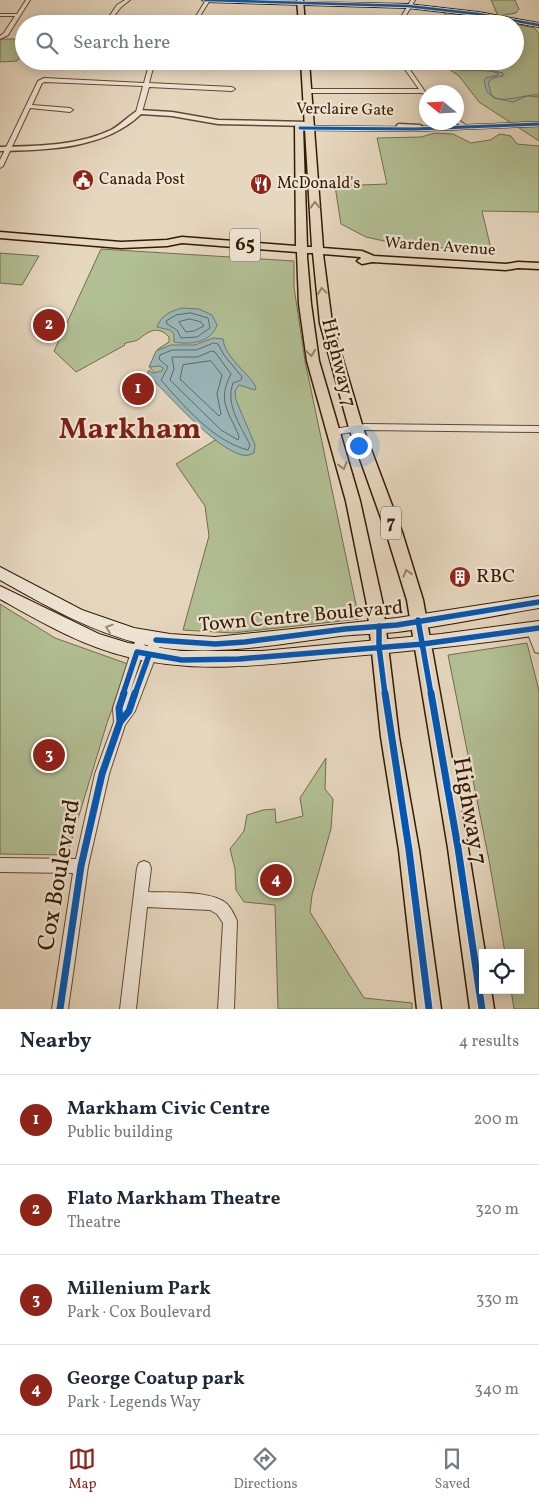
<!DOCTYPE html>
<meta charset="utf-8">
<style>
:root{--surface:#fff;--page:#f2f2f3;--text:#1f2937;--muted:#747a83;--line:#e0e1e3;--accent:#8f2418}
body{margin:0;font-family:Vollkorn,serif;background:var(--page);color:var(--text)}
.controls{position:absolute;right:15px;bottom:15px;display:grid;overflow:hidden;border-radius:0px;box-shadow:0 2px 12px #0003}
.controls button{width:45px;height:45px;display:grid;place-items:center;padding:0;border:0;border-bottom:1px solid var(--line);background:var(--surface);color:var(--text);font:25px sans-serif}
.compass{position:absolute;left:419px;top:85px;width:45px;height:45px;border-radius:50%;background:var(--surface);box-shadow:0 2px 12px #0003;rotate:288deg}
.you{position:absolute;left:358px;top:445px;width:18px;height:18px;margin:-12px;border:4px solid #fff;border-radius:50%;background:#1a73e8;box-shadow:0 0 0 8px #1a73e833}
.badge{display:grid;place-items:center;width:32px;height:32px;border-radius:50%;background:var(--accent);color:#fff;font-size:16px;font-weight:700}
.pin{position:absolute;translate:-50% -50%;border:2px solid #fff;box-shadow:0 1px 5px #0006}
.list{margin:0;padding:0;list-style:none}
h2{display:flex;justify-content:space-between;align-items:center;height:65px;margin:0;padding:0 20px;font-size:21px}
h2 small{font-size:16px;font-weight:400;color:var(--muted)}
.list li{display:grid;grid-template-columns:32px 1fr auto;gap:15px;align-items:center;box-sizing:border-box;height:90px;padding:0 20px;border-top:1px solid var(--line)}
.list b{display:block;font-size:19px;white-space:nowrap}
.list p{margin:0;font-size:16px;white-space:nowrap;color:var(--muted)}
.list em{font-size:16px;font-style:normal;color:var(--muted)}
.icon{flex:none;width:28px;height:28px;fill:none;stroke:currentColor;stroke-width:2;stroke-linecap:round;stroke-linejoin:round}
.map{position:relative;flex:none;width:539px;height:1009px;overflow:hidden}
.search{position:absolute;background:var(--surface);box-shadow:0 2px 12px #0003;left:15px;right:15px;top:15px;height:55px;display:flex;align-items:center;gap:12px;box-sizing:border-box;padding:0 18px;border-radius:28px;color:var(--muted);font-size:19px}
.sheet{height:425px;background:var(--surface)}
nav{display:flex;justify-content:space-around;align-items:center;box-sizing:border-box;height:70px;border-top:1px solid var(--line);background:var(--surface);font-size:14px;color:var(--muted)}
nav a{display:grid;justify-items:center;gap:2px}
nav .on{color:var(--accent)}
.map>svg:first-child{display:block}
.green{fill:#b2bf94;stroke:#746c4a}
.water{fill:#99b7bb;stroke:#717870}
.lines{fill:none;stroke-linecap:round;stroke-linejoin:round}
.shore{stroke:#67685e;stroke-width:1}
.minor-casing{stroke:#614930;stroke-width:2}
.tertiary-casing{stroke:#614930;stroke-width:3}
.secondary-casing{stroke:#351a00;stroke-width:2}
.primary-casing{stroke:#351a00;stroke-width:3}
.minor{fill:#efe5d5;fill-rule:evenodd}
.tertiary{fill:#efe5d5;fill-rule:evenodd}
.secondary{fill:#efe5d5;fill-rule:evenodd}
.primary{fill:#e6d7bf;fill-rule:evenodd}
.cycleway-far3-casing{stroke:#efe5d5;stroke-width:4}
.cycleway-far2-casing{stroke:#efe5d5;stroke-width:5}
.cycleway-far1-casing{stroke:#efe5d5;stroke-width:9}
.cycleway-casing{stroke:#efe5d5;stroke-width:10}
.cycleway-far3{stroke:#0057b8;stroke-width:2.5}
.cycleway-far2{stroke:#0057b8;stroke-width:3}
.cycleway-far1{stroke:#0057b8;stroke-width:5.5}
.cycleway{stroke:#0057b8;stroke-width:7}
.oneway{stroke:#968269}
.oneway2{stroke:#9b8a75}
.labels{text-anchor:middle;dominant-baseline:central;stroke-width:4.5;stroke-linejoin:round;paint-order:stroke}
.far-street-label{font-size:16px;fill:#351a00;stroke:#efe5d5}
.far-poi-label{font-size:16px;fill:#351a00;stroke:#efe5d5;text-anchor:start}
.shield{fill:#efe5d5;stroke:#6d5740;stroke-width:1}
.shield-label{font-size:19px;font-weight:bold;fill:#351a00}
.street-label{font-size:20px;fill:#351a00;stroke:#efe5d5}
.poi-label{font-size:20px;fill:#351a00;stroke:#efe5d5;text-anchor:start}
.near-street-label{font-size:24px;fill:#351a00;stroke:#efe5d5}
.town-label{font-size:30px;font-weight:bold;fill:#7a1f14;stroke:#efe5d5}
</style>
<div class="map">
<svg width="539" height="1009" viewBox="0 0 539 1009">
<rect width="100%" height="100%" fill="#e6d7bf"/>
<filter id="stains"><feTurbulence type="fractalNoise" baseFrequency=".004" numOctaves="4"/><feColorMatrix values="0 0 0 0 .2 0 0 0 0 .09 0 0 0 0 .02 0 0 0 .5 -.17"/></filter>
<radialGradient id="worn" r=".72"><stop offset=".6" stop-color="#630" stop-opacity="0"/><stop offset="1" stop-color="#630" stop-opacity=".3"/></radialGradient>
<path class="green" d="M491 0H515L519 9 516 13 498 16Z
M446 12 512 24H438Z
M515 24 534 28 539 33V141L479 102 459 76 437 61H515Z
M2 39H24V50L17 61 0 62V43Z
M312 61H394L396 65H312Z
M435 133 453 134 471 143 490 140 500 134 511 136 517 144 539 146V212L482 211 492 253 393 243 366 237 341 224 335 186 387 184 377 138 421 137Z
M101 249 294 261V287L305 361 359 619 233 633 183 630 209 536 205 506 176 464 222 436 150 368 158 349 169 342V337C158 325 149 331 139 339 136 342 129 341 124 344L125 345 76 372 54 351Z
M0 253 39 256 22 285 0 283Z
M0 604 55 638 128 664 107 723 67 855 0 854Z
M527 643 539 691V1009H514L511 990H520V953H505L489 860 448 655Z
M326 758 325 789 333 799 331 829 312 895 310 912 364 998 412 1003V1009H278L275 905 244 902 236 890 235 869 230 849 244 831 247 815 263 810 275 809 276 823 303 816 300 798Z"/>
<path class="water" d="M457 61H467L454 65V68L462 70 478 67 503 73V76L493 78 488 82C489 85 490 91 491 94 498 106 527 93 539 95V97L527 96 513 102 494 98 487 92 484 81 486 78 498 75V73C481 68 467 73 451 69L450 65Z
M182 308 199 309 212 315 217 325C211 343 189 345 174 342V334L170 330 157 327C161 315 171 311 182 308Z
M213 338 223 339C225 358 247 371 256 387L255 390 239 385 235 391 236 400 255 445 254 453C250 455 246 456 242 455 214 448 169 395 147 374L149 370 153 373 162 371 163 368 160 366 149 367 156 351 171 345H195Z"/>
<g class="lines">
<path class="shore" d="M191 313 208 318 210 328 197 337 181 338 177 330 167 324 166 321 176 315Z
M190 319 201 322 204 326 194 331 186 332 179 322Z
M214 343 218 344 224 355 242 377 241 380 233 383C225 405 241 426 250 445L248 450C213 441 184 406 161 380L168 367 159 359 160 355 172 350H196Z
M212 351 215 352 231 374C217 401 228 410 239 436L238 440 221 430 170 380 174 369 172 357H197Z
M211 361 222 375 217 394 221 414 219 416 180 379 183 365Z"/>
<g class="minor-casing">
<path id="minor" d="M26 0H30L8 35 0 39V36L4 33 15 16H0V14H17Z
M125 0H130L121 7 111 20 167 24 109 22 104 24 117 5Z
M206 0H210L195 24H191Z
M411 0H415L401 24H397Z
M150 61H155L149 83 232 87 235 89 232 91 149 87 142 112 139 114 136 112 143 86 45 82 42 83 32 105 70 108 73 110 70 112 30 108 3 166 0 168V160L38 81 44 78 144 83Z
M399 61H404L426 93V94L421 93H307L304 91 307 89H419Z
M456 118 467 126V128H463L456 122Z
M365 424 539 426V432L365 430 334 435 329 432 334 429Z
M532 624 536 626 539 632V653L535 652 526 629 528 626Z
M156 635 160 636 162 640 135 711 125 725 109 774 88 866 68 1009H52L73 873 0 872V858L76 859 95 774 114 722 113 708 133 646 135 642 139 641 143 642 145 646 130 692 150 640 152 636Z
M144 861 149 863 151 868 148 892C169 893 212 890 227 904 231 908 235 916 237 921L234 1009H218L223 923 217 914 210 910 147 907 136 1009H120L137 868 139 863Z"/>
</g>
<g class="tertiary-casing">
<path id="tertiary" d="M139 110 172 112 218 120 309 122 312 124 309 126 218 124 172 116 141 114C105 149 47 150 0 151V147C36 146 77 146 111 130 121 125 129 115 139 110Z
M399 124 420 125 423 127 420 129 397 127V125Z"/>
</g>
<g class="secondary-casing">
<path id="secondary" d="M202 0 408 4 478 12 539 23V27L478 16 408 8 205 2Z
M539 122V126L415 131 300 130 296 128 300 126 415 127Z
M0 567 82 610 134 628 170 634 215 637 397 618 539 596V608C492 616 444 626 397 632 378 634 359 634 340 636 272 645 202 660 134 642 86 629 43 604 0 580Z
M0 586 99 634 128 643 181 651H262L441 634 539 621V635C474 645 408 651 343 657 271 664 199 675 128 657 82 646 41 622 0 599Z"/>
</g>
<g class="primary-casing">
<path id="primary" d="M297 0H303L305 24H299Z
M301 61H309L323 248 362 251 374 256 506 264 518 262 539 263V269L518 268 506 270 372 262 362 264 357 261 361 258 360 257 323 254 332 323 363 428 402 532 423 600 468 848 485 953H483V990H491L494 1009H470L448 848 407 600 386 532 349 428 320 323 313 253H307V257L311 304 319 361 360 501 383 605 399 737 419 850 441 1009H417L399 850 381 737 367 605 346 501 307 361 299 304 297 252 182 243 167 246 121 248 0 238V232L121 242 167 240 182 237 296 246 295 126 299 123 303 126 307 247H312Z"/>
</g>
<use href="#minor" class="minor"/>
<use href="#tertiary" class="tertiary"/>
<use href="#secondary" class="secondary"/>
<use href="#primary" class="primary"/>
<g class="cycleway-far3-casing">
<path id="cycleway-far3" d="M205 0 408 6 478 14 539 25"/>
</g>
<g class="cycleway-far2-casing">
<path id="cycleway-far2" d="M300 128 415 129 539 124"/>
</g>
<g class="cycleway-far1-casing">
<path id="cycleway-far1" d="M418 620 431 694
M379 626V647L385 694
M156 640 215 644 245 642 345 629 397 625 539 602
M123 694 137 652 182 660 239 659 423 644 539 628
M135 694 149 655"/>
</g>
<g class="cycleway-casing">
<path id="cycleway" d="M385 693 409 850 429 1009
M431 693 458 848 482 1009
M120 722 119 708 124 693
M60 1009 81 866 102 774 120 722 129 711 135 693"/>
</g>
<use href="#cycleway-far3" class="cycleway-far3"/>
<use href="#cycleway-far2" class="cycleway-far2"/>
<use href="#cycleway-far1" class="cycleway-far1"/>
<use href="#cycleway" class="cycleway"/>
</g>
<defs><path id="oneway-chevron" d="M-2-3.5L2.5 0L-2 3.5" fill="none" stroke-width="1.6" stroke-linecap="round" stroke-linejoin="round" transform="scale(1.25)"/></defs>
<g class="oneway">
<use href="#oneway-chevron" transform="translate(315 205) rotate(-92)"/>
<use href="#oneway-chevron" transform="translate(322 291) rotate(-98)"/>
<use href="#oneway-chevron" transform="translate(311 353) rotate(82)"/>
<use href="#oneway-chevron" transform="translate(343 466) rotate(74)"/>
<use href="#oneway-chevron" transform="translate(407 573) rotate(-107)"/>
</g>
<use class="oneway2" href="#oneway-chevron" transform="translate(109 628) rotate(-161)"/>
<defs>
<g id="civic-disc" transform="scale(1.125)"><circle r="9.5" fill="#8f2418" stroke="#efe5d5"/><path d="M-.6-6.5H3V-4.5H.6V-3L4-1V1h2V6H-6V1h2V-1L-.6-3ZM-1.2 2.5V6h2.4V2.5Z" fill="#fff"/></g>
<g id="restaurant-disc" transform="scale(1.125)"><circle r="9.5" fill="#8f2418" stroke="#efe5d5"/><path d="M-5-6h1v4h1v-4h1v4h1v-4h1v5L-1.5 .5V6h-2V.5L-5-1ZM5-6V6H3V1.5H1.5Q1.5-4 5-6Z" fill="#fff"/></g>
<g id="building-disc" transform="scale(1.125)"><circle r="9.5" fill="#8f2418" stroke="#efe5d5"/><path d="M-4-6H4V6H1V3H-1V6H-4ZM-2.5-4.3h1.7v1.8h-1.7ZM.8-4.3h1.7v1.8H.8ZM-2.5-1h1.7V.8h-1.7ZM.8-1h1.7V.8H.8Z" fill="#fff"/></g>
</defs>
<g fill-rule="evenodd">
<use href="#civic-disc" x="83" y="180"/>
<use href="#restaurant-disc" x="261" y="184"/>
<use href="#building-disc" x="460" y="577"/>
</g>
<g class="labels">
<g class="far-street-label">
<text transform="translate(345 110) rotate(1)">Verclaire Gate</text>
<text transform="translate(440 247) rotate(4)">Warden Avenue</text>
</g>
<g class="far-poi-label">
<text x="99" y="180">Canada Post</text>
<text x="277" y="184">McDonald's</text>
</g>
<g class="shield">
<rect x="230" y="228.5" width="30" height="33" rx="4"/>
<rect x="381" y="506.5" width="20" height="33" rx="4"/>
</g>
<g class="shield-label">
<text x="245" y="245">65</text>
<text x="391" y="523">7</text>
</g>
<g class="street-label">
<text transform="translate(338 363) rotate(76)">Highway 7</text>
<text transform="translate(301 617) rotate(-5)">Town Centre Boulevard</text>
</g>
<g class="poi-label">
<text x="476" y="577">RBC</text>
</g>
<g class="near-street-label">
<text transform="translate(469 811) rotate(80)">Highway 7</text>
<text transform="translate(60 875) rotate(-80)">Cox Boulevard</text>
</g>
<g class="town-label">
<text x="130" y="430">Markham</text>
</g>
</g>
<rect width="100%" height="100%" filter="url(#stains)"/>
<rect width="100%" height="100%" fill="url(#worn)"/>
</svg>
<div class="controls">
<button><svg class="icon" aria-label="locate" viewBox="0 0 24 24"><circle cx="12" cy="12" r="6"/><path d="M12 2v4M12 18v4M2 12h4M18 12h4"/></svg></button>
</div>
<svg class="compass" viewBox="-18 -18 36 36"><path d="M0-13l5 13h-10z" fill="#e53935"/><path d="M0 13l5-13h-10z" fill="#747a83"/></svg>
<div class="you"></div>
<div class="pin badge" style="left:138px;top:389px">1</div>
<div class="pin badge" style="left:49px;top:325px">2</div>
<div class="pin badge" style="left:49px;top:755px">3</div>
<div class="pin badge" style="left:276px;top:880px">4</div>
<div class="search"><svg class="icon" aria-label="search" viewBox="0 0 24 24"><circle cx="10" cy="10" r="6"/><path d="M15 15l6 6"/></svg>Search here</div>
</div>
<section class="sheet">
<h2>Nearby<small>4 results</small></h2>
<ul class="list">
<li><span class="badge">1</span><div><b>Markham Civic Centre</b><p>Public building</p></div><em>200 m</em></li>
<li><span class="badge">2</span><div><b>Flato Markham Theatre</b><p>Theatre</p></div><em>320 m</em></li>
<li><span class="badge">3</span><div><b>Millenium Park</b><p>Park · Cox Boulevard</p></div><em>330 m</em></li>
<li><span class="badge">4</span><div><b>George Coatup park</b><p>Park · Legends Way</p></div><em>340 m</em></li>
</ul>
</section>
<nav>
<a class="on"><svg class="icon" aria-label="map" viewBox="0 0 24 24"><path d="M3 6l6-2 6 2 6-2v14l-6 2-6-2-6 2zM9 4v14M15 6v14"/></svg>Map</a>
<a><svg class="icon" aria-label="directions" viewBox="0 0 24 24"><path d="M12 3l9 9-9 9-9-9zM9 14v-3h6M13 9l2 2-2 2"/></svg>Directions</a>
<a><svg class="icon" aria-label="saved" viewBox="0 0 24 24"><path d="M7 4h10v16l-5-4-5 4z"/></svg>Saved</a>
</nav>
